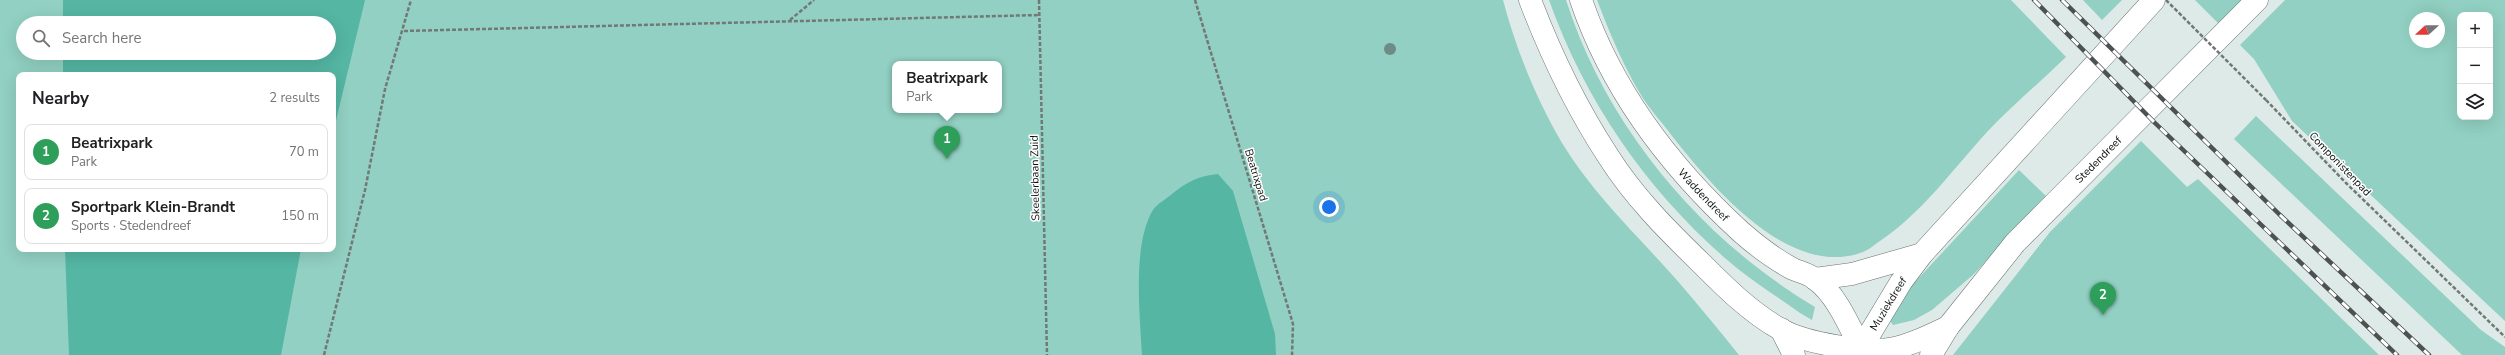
<!DOCTYPE html>
<meta charset="utf-8">
<style>
:root{--surface:#fff;--page:#f2f2f2;--text:#202124;--muted:#757577;--line:#e0e0e0;--accent:#973095}
body{margin:0;font-family:"Nunito Sans",sans-serif;background:var(--page);color:var(--text)}
.controls{position:absolute;right:12px;top:12px;display:grid;overflow:hidden;border-radius:8px;box-shadow:0 4px 16px #0002}
.controls button{width:36px;height:36px;display:grid;place-items:center;padding:0;border:0;border-bottom:1px solid var(--line);background:var(--surface);color:var(--text);font:20px sans-serif}
.compass{position:absolute;left:2409px;top:12px;width:36px;height:36px;border-radius:50%;background:var(--surface);box-shadow:0 4px 16px #0002;rotate:249deg}
.you{position:absolute;left:1329px;top:207px;width:14px;height:14px;margin:-10px;border:3px solid #fff;border-radius:50%;background:#1a73e8;box-shadow:0 0 0 6px #1a73e833}
.badge{display:grid;place-items:center;width:26px;height:26px;border-radius:50%;background:var(--accent);color:#fff;font-size:13px;font-weight:700}
.pin{position:absolute;translate:-50% -33px;filter:drop-shadow(0 1px 2px #0008)}
.pin::after{content:'';position:absolute;top:21px;width:14px;height:12px;background:inherit;clip-path:polygon(0 0,100% 0,50% 100%)}
.popup{position:absolute;left:892px;top:61px;width:110px;height:52px;box-sizing:border-box;display:grid;place-content:center;border-radius:8px;background:var(--surface);filter:drop-shadow(0 1px 3px #0005);font-size:13px;white-space:nowrap;color:var(--muted)}
.popup b{font-size:15px;color:var(--text)}
.popup::after{content:'';position:absolute;left:50%;top:100%;margin-left:-8px;border:8px solid transparent;border-top-color:var(--surface)}
.list{margin:0;padding:0;list-style:none}
h2{display:flex;justify-content:space-between;align-items:center;height:52px;margin:0;padding:0 16px;font-size:17px}
h2 small{font-size:13px;font-weight:400;color:var(--muted)}
.list li{display:grid;grid-template-columns:26px 1fr auto;gap:12px;align-items:center;box-sizing:border-box;height:56px;margin:0 8px 8px;padding:0 8px;border:1px solid var(--line);border-radius:8px}
.list b{display:block;font-size:15px;white-space:nowrap}
.list p{margin:0;font-size:13px;white-space:nowrap;color:var(--muted)}
.list em{font-size:13px;font-style:normal;color:var(--muted)}
.icon{flex:none;width:22px;height:22px;fill:none;stroke:currentColor;stroke-width:2;stroke-linecap:round;stroke-linejoin:round}
.map{position:relative;flex:none;width:2505px;height:355px;overflow:hidden}
.search{position:absolute;background:var(--surface);box-shadow:0 4px 16px #0002;left:16px;top:16px;width:320px;height:44px;display:flex;align-items:center;gap:10px;box-sizing:border-box;padding:0 14px;border-radius:22px;color:var(--muted);font-size:15px}
.panel{position:absolute;background:var(--surface);box-shadow:0 4px 16px #0002;left:16px;top:72px;width:320px;height:180px;border-radius:8px}
.map>svg:first-child{display:block}
.green{fill:#91d0c2;fill-rule:evenodd}
.water{fill:#54b6a3}
.lines{fill:none;stroke-linecap:round;stroke-linejoin:round}
.secondary-casing{stroke:#697472;stroke-width:23}
.path{stroke:#717876;stroke-width:2.5;stroke-dasharray:4 2;stroke-linecap:butt}
.secondary{stroke:#fff;stroke-width:22}
.rail-casing{stroke:#4c5251;stroke-width:4.5}
.rail{stroke:#fff;stroke-width:3;stroke-dasharray:9;stroke-linecap:butt}
.path-bridge{stroke:#717876;stroke-width:2.5;stroke-dasharray:4 2;stroke-linecap:butt}
.tree{fill:#6e8c86}
.labels{text-anchor:middle;dominant-baseline:central;stroke-width:3;stroke-linejoin:round;paint-order:stroke}
.street-label{font-size:11px;fill:#0d1110;stroke:#fff}
</style>
<div class="map">
<svg width="2505" height="355" viewBox="0 0 2505 355">
<rect width="100%" height="100%" fill="#deeae7"/>
<path class="green" d="M0 0H1503C1516 49 1536 99 1562 143 1593 194 1636 234 1675 278 1697 303 1718 329 1739 355H0ZM23 23H329V53H23ZM895 64H999V110H895ZM19 75H333V249H19Z
M1549 0H1566C1607 128 1701 239 1815 307L1812 320 1800 313C1775 295 1749 279 1726 259 1646 189 1585 101 1549 0Z
M1597 0H2011L2066 57C2040 82 2012 106 1987 132 1953 169 1922 213 1880 241 1875 244 1869 250 1863 252 1789 280 1712 186 1672 136 1662 122 1650 110 1641 95 1623 65 1610 34 1597 0Z
M2083 0H2122L2102 20Z
M2195 0H2242L2219 24Z
M2285 0H2505V321L2292 121 2254 59 2240 45ZM2460 15H2490V117H2460ZM2415 18H2439V42H2415Z
M2256 116 2481 330 2505 347V355H2462L2234 139Z
M2141 141 2187 187 2198 179 2379 355H1953L2050 232Z
M2019 170 2046 196 1974 274 1932 310 1914 320 1893 325 1888 318 1902 296Z"/>
<path class="water" d="M63 0H365L333 133V75H63V53H329V23H63Z
M1218 174 1233 191 1275 334 1276 355H1142C1140 316 1132 244 1153 210 1157 204 1166 199 1172 194 1187 182 1198 176 1218 174Z
M65 249H301L281 355H69Z"/>
<g class="lines">
<g class="secondary-casing">
<g id="secondary">
<path d="M1530 0C1551 55 1576 107 1608 156 1634 197 1667 230 1701 263 1725 287 1750 312 1780 329 1804 343 1868 354 1895 348 1914 344 1931 335 1948 327"/>
<path id="s1" d="M1581 0C1612 91 1670 167 1741 232 1757 246 1774 259 1793 269 1800 272 1809 274 1815 279 1837 294 1852 332 1864 355"/>
<path d="M1815 279 1852 274 1922 254"/>
<path d="M1781 329 1794 355"/>
<path id="s2" d="M1857 355 1901 282 1922 254 2154 0"/>
<path id="s3" d="M1931 355 1948 327 2015 243 2257 0"/>
</g>
</g>
<path class="path" d="M1039 0 1047 355
M1195 0 1293 324 1292 355
M790 20 814 0
M404 31 1040 15
M2266 100 2346 183 2505 337
M324 355 365 190 385 89 411 0"/>
<use href="#secondary" class="secondary"/>
<g class="rail-casing">
<path id="rail" d="M2034 0 2155 123 2397 355
M2062 0 2280 215 2429 355"/>
</g>
<use href="#rail" class="rail"/>
<path class="path-bridge" d="M2166 0 2266 100"/>
</g>
<circle class="tree" cx="1390" cy="49" r="6"/>
<g class="labels">
<g class="street-label">
<text stroke="none"><textPath href="#s3" startOffset="258">Stedendreef</textPath></text>
<text transform="translate(2340 164) rotate(46)">Componistenpad</text>
<text transform="translate(1256 175) rotate(73)">Beatrixpad</text>
<text transform="translate(1035 178) rotate(-91)">Skeelerbaan Zuid</text>
<text stroke="none"><textPath href="#s1" startOffset="232">Waddendreef</textPath></text>
<text stroke="none"><textPath href="#s2" startOffset="60">Muziekdreef</textPath></text>
</g>
</g>
</svg>
<div class="controls">
<button>+</button>
<button>−</button>
<button><svg class="icon" aria-label="layers" viewBox="0 0 24 24"><path d="M12 4l9 5-9 5-9-5zM3 14l9 5 9-5"/></svg></button>
</div>
<svg class="compass" viewBox="-18 -18 36 36"><path d="M0-13l5 13h-10z" fill="#e53935"/><path d="M0 13l5-13h-10z" fill="#757577"/></svg>
<div class="you"></div>
<div class="pin badge" style="left:947px;top:159px;background:#2e9e5b">1</div>
<div class="popup"><b>Beatrixpark</b>Park</div>
<div class="pin badge" style="left:2103px;top:315px;background:#2e9e5b">2</div>
<div class="search"><svg class="icon" aria-label="search" viewBox="0 0 24 24"><circle cx="10" cy="10" r="6"/><path d="M15 15l6 6"/></svg>Search here</div>
<section class="panel">
<h2>Nearby<small>2 results</small></h2>
<ul class="list">
<li><span class="badge" style="background:#2e9e5b">1</span><div><b>Beatrixpark</b><p>Park</p></div><em>70 m</em></li>
<li><span class="badge" style="background:#2e9e5b">2</span><div><b>Sportpark Klein-Brandt</b><p>Sports · Stedendreef</p></div><em>150 m</em></li>
</ul>
</section>
</div>
